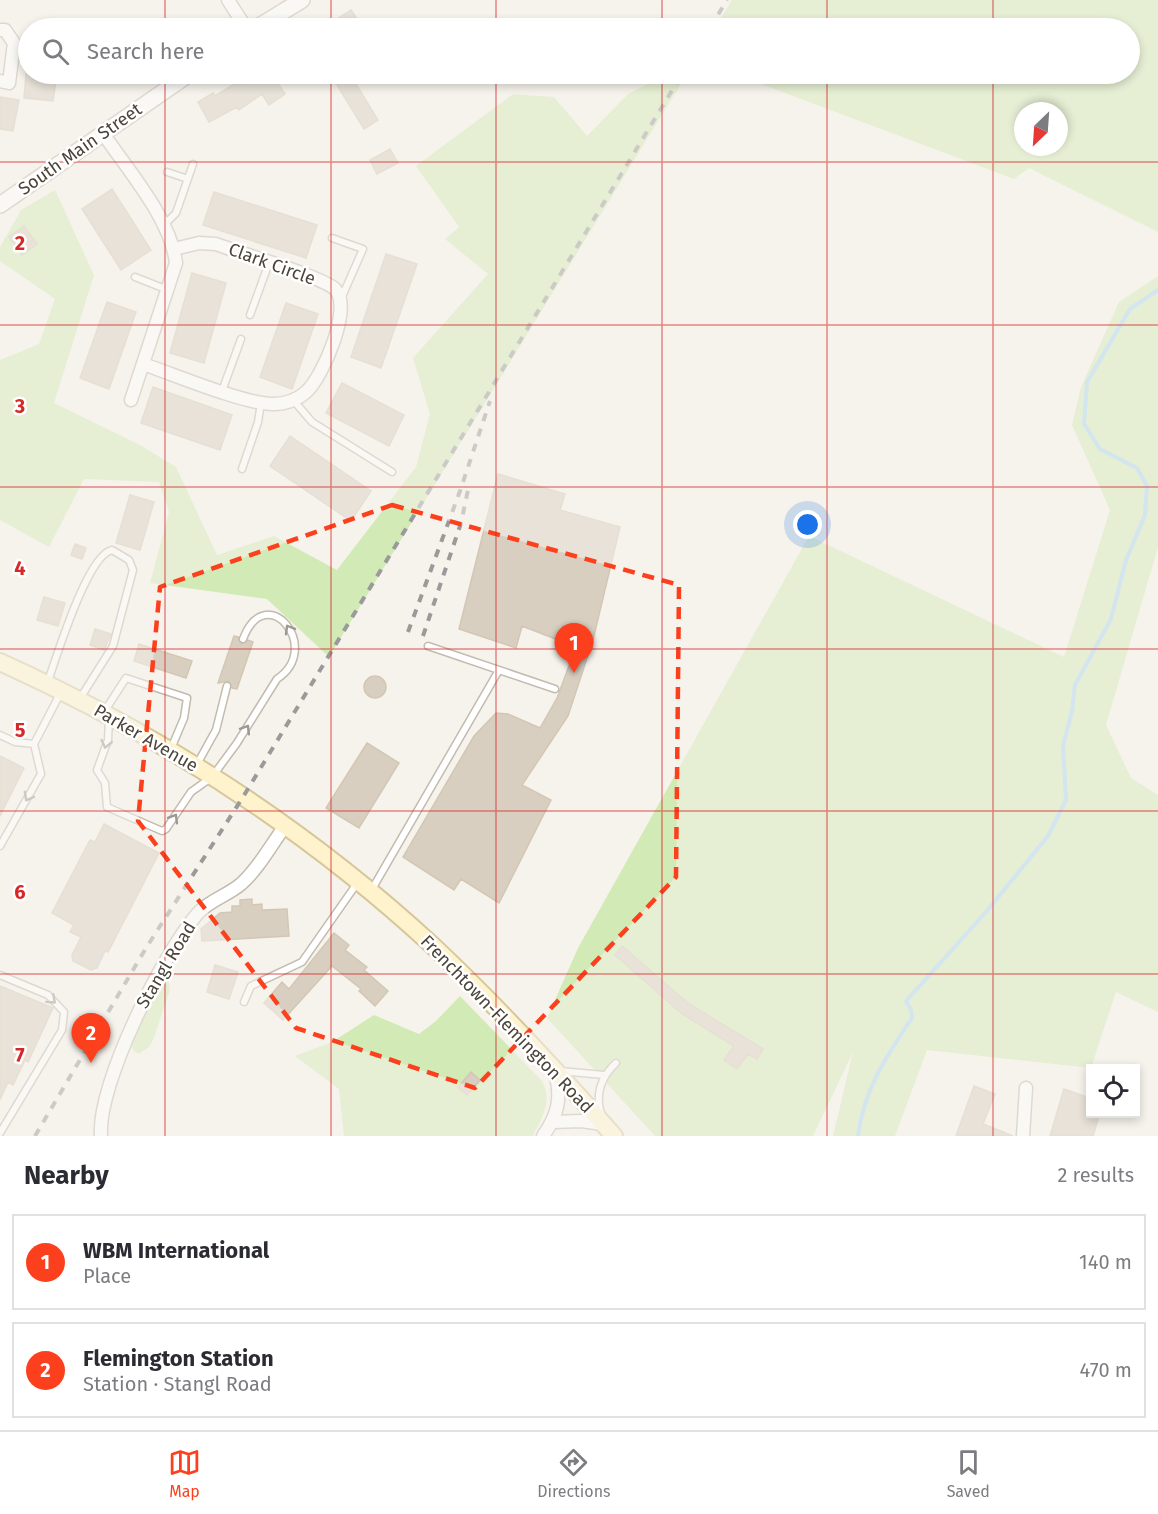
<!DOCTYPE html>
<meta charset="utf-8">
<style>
:root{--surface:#fff;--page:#f7f7f7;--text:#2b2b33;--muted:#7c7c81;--line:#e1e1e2;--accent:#fc3f1d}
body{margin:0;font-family:"Fira Sans",sans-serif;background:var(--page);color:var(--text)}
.controls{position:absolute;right:18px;bottom:18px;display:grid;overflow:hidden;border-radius:0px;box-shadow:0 3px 9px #0003}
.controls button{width:54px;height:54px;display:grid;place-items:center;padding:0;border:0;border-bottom:2px solid var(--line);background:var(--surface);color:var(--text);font:30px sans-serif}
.compass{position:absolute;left:1014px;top:102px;width:54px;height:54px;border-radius:50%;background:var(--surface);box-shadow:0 3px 9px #0003;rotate:205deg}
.you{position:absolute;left:808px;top:525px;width:21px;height:21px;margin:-15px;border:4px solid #fff;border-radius:50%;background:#1a73e8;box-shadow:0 0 0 9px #1a73e833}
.badge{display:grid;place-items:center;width:39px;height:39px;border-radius:50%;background:var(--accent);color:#fff;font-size:20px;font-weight:700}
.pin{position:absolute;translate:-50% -50px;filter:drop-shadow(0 2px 3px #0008)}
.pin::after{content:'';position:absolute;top:32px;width:21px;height:18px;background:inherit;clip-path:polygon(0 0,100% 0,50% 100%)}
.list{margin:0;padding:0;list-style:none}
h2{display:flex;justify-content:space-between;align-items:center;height:78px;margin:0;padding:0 24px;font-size:26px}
h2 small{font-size:20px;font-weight:400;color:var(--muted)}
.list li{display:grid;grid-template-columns:39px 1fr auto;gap:18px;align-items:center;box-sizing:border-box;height:96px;margin:0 12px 12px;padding:0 12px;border:2px solid var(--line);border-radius:0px}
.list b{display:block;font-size:22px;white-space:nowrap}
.list p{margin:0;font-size:20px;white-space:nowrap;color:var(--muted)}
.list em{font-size:20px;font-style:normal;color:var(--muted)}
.icon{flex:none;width:33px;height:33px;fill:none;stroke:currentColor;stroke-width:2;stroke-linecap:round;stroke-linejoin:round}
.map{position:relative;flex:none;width:1158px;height:1136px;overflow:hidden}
.search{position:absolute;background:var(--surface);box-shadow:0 3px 9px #0003;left:18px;right:18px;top:18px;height:66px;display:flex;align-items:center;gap:15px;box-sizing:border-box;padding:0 21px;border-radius:33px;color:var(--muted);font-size:22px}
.sheet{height:294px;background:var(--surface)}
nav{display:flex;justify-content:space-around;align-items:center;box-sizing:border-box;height:84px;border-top:2px solid var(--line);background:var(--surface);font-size:16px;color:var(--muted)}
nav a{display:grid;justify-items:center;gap:3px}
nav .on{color:var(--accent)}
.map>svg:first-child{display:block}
.green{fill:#d2eab5;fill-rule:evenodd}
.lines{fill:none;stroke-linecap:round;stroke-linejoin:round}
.stream{stroke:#a9d4f2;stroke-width:4}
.building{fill:#d8cfc1;stroke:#d3c7b4;stroke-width:1.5}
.service-casing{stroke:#c2bbae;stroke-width:9}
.minor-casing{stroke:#c2bbae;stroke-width:15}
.tertiary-casing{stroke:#c2bbae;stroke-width:18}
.secondary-casing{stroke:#d6c79b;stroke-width:20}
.service{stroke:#fff;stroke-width:6}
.minor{stroke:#fff;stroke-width:12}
.tertiary{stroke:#fff;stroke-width:15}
.secondary{stroke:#fff3cd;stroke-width:16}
.rail{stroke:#9a9a9a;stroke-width:4;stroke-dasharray:8 8;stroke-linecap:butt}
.oneway{stroke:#9c9892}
.marked{fill:none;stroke:#fc3f1d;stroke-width:4.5;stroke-dasharray:12 8;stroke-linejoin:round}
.grid{fill:none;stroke:#d62828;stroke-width:1.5;stroke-opacity:0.55}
.labels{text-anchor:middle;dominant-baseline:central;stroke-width:5;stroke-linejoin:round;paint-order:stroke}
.street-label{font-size:18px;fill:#4b4439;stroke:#fff}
.grid-label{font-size:20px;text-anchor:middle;font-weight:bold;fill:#d62828;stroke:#fff;stroke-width:5;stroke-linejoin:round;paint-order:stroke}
</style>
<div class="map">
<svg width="1158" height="1136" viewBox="0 0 1158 1136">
<rect width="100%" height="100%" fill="#f6f3ec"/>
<path class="green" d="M732 0H1158V232L1029 168 1014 179 734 74H1130V28H715ZM1023 111H1059V147H1023Z
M668 74H687L329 657 267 599 150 583 169 512 159 482 84 479 49 547 0 520V360L39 344 55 299 0 261V247L21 210 55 190 94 275 54 403 140 445 176 467 217 555 274 536 337 570 416 467 430 414 413 358 488 274 445 239 459 227 416 166 513 94 554 97 587 136 628 94Z
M1158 276V547L1106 725 1131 778 1158 795V1012L1116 992 1091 1068 927 1050 895 1136H833L853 1052 813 1136H655L547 1018 578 948 809 536 1064 657 1110 510 1072 425 1081 387 1119 302Z
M168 976 170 990 153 1040 149 1047 139 1054 134 1051 131 1045C138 1027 152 986 168 976Z
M460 996 542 1081C553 1101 542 1117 533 1136H344L339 1089 295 1056 332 1042 374 1015 419 1034 436 1021Z"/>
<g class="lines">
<path class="stream" d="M858 1136C864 1089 886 1057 912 1018L911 1010 906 1001 986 912 1048 836 1066 800 1063 746 1072 711 1075 685 1111 619 1126 560 1145 515 1147 486 1137 468 1100 449 1084 424 1087 382 1130 309 1158 290"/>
</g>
<path class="building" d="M351 10 363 28H323Z
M26 74H57L53 101 24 98Z
M258 74H272L285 94 269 105 262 94 239 110 237 107 209 122 198 102 213 93 215 96 237 82 239 85Z
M351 76 378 120 364 129 337 85Z
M0 97 19 100 13 131 0 129Z
M390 149 398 163 377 174 370 160Z
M112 189 151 250 121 270 82 209Z
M214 192 317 225 306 258 203 225Z
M24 226 37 244 22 255 9 237Z
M386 254 417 264 381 368 351 357Z
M192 273 226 283 204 363 170 353Z
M107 302 136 312 109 389 80 378Z
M286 303 318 314 292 389 260 377Z
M342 383 404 415 389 446 326 413Z
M153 387 232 415 220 450 141 423Z
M290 436 371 491 351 521 270 466Z
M498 474 565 494 560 510 620 527 593 640 568 716 522 785 551 800 499 903 461 879 454 890 403 857 474 736 496 713 508 714 540 728 557 698 576 647 522 626 516 648 459 629Z
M130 495 154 502 140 550 116 543Z
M75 544 86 548 82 559 71 555Z
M44 597 65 603 58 626 37 620Z
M95 629 111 634 104 650 90 645Z
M234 636 238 637 241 644 248 640 253 642 237 689 232 688 229 681 218 683Z
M139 644 192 661 186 678 134 661Z
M364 687a11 11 0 1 1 22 0a11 11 0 1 1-22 0Z
M367 743 399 763 359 828 326 808Z
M0 756 24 768 0 816Z
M104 824 159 853 108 952 105 951 97 968 91 970 73 961 72 955 81 937 70 932 74 925 52 913 90 840 95 842Z
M252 899V905L262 904V910L287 909 289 936 202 941 201 929 220 913 232 912V906H240V900Z
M334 933 349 945 345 950 367 967 364 970 388 991 375 1006 359 991 361 989 332 966 283 1020 264 1003 282 982 289 989Z
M622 946 689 1004 763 1049 757 1059 748 1054 737 1069 724 1060 734 1046 681 1013 615 955Z
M215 965 238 972 229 999 207 992Z
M0 986 53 1008 28 1062 25 1060 13 1085 8 1082 0 1100Z
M471 1072 480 1080 467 1095 458 1087Z
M974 1086 995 1094 983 1124 1013 1136H956Z
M1064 1089 1090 1098V1113H1100L1093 1136H1050Z"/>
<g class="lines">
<g class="service-casing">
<path id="service" d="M167 172 188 179
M164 225 176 213 193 164
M332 238 363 249 341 299
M135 277 168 290
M250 315 269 263
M222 391 241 339
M294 401 312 422 392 472
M242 469 258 422 261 403
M428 646 555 689
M47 684C56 659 87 555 112 550L129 560 133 570 113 646 79 700
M104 712 126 678 187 698 184 718 170 751
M109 719 108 740 97 770 105 783 107 807 162 831 166 829 191 792 212 777 237 743 277 679C324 648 266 578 243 639
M0 735 15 742 34 744
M34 744 61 692
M196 766 216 730 227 686
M0 846 41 774 34 744
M371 891 499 670
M0 975 48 995 64 1012 62 1030 0 1133
M244 1002 251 986 302 962 358 882
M560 1071 604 1075
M601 1114C595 1093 601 1077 616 1063"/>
</g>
<g class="minor-casing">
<path id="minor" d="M228 0 246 28
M0 30H5L14 43 9 83 0 81
M102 132C127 169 171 219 176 263L131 400
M143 364C173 374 244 404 273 404 285 404 297 400 306 392 323 377 353 307 335 289 321 276 239 253 216 244L199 243 174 249
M553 1122 581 1121 603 1124
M101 1136C97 1084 164 951 199 912 211 900 228 895 241 884 259 868 271 845 285 826
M543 1136C558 1115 562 1098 555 1073
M1023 1136 1026 1088"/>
</g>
<g class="tertiary-casing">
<path id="tertiary" d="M256 28 302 0
M0 205 189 74"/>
</g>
<g class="secondary-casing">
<path id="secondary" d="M0 662C157 733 305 828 432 945 496 1005 556 1070 614 1136"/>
</g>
<use href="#service" class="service"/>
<use href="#minor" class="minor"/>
<use href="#tertiary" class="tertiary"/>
<use href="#secondary" class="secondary"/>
<path class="rail" d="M710 28 727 0
M408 632 460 491 490 401
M423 636 461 523 468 490
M35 1136 146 948 243 797 682 74"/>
</g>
<defs><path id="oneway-chevron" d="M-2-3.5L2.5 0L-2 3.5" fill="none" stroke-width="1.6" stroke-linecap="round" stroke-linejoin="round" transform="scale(1.5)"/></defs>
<g class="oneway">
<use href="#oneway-chevron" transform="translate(289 629) rotate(-120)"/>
<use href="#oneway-chevron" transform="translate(246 729) rotate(-58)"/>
<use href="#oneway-chevron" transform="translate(106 744) rotate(103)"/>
<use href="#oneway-chevron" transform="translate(28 797) rotate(119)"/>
<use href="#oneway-chevron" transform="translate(174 818) rotate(-59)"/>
<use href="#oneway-chevron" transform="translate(52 1000) rotate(42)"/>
</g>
<path d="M0 0H1158V1136H0ZM392 505 679 585 676 877 475 1088 296 1028 138 821 160 587Z" fill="#f6f3ec" fill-opacity=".55" fill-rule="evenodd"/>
<path class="marked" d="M392 505 679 585 676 877 475 1088 296 1028 138 821 160 587Z"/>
<path class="grid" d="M165 0V28M331 0V28M496 0V28M662 0V28M827 0V28M993 0V28M165 74V1136M331 74V1136M496 74V1136M662 74V1136M827 74V1136M993 74V1136M0 162H1158M0 325H1158M0 487H1158M0 649H1158M0 811H1158M0 974H1158"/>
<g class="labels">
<g class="street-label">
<text transform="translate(80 149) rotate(-35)">South Main Street</text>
<text transform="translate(272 264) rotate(20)">Clark Circle</text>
<text transform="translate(146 738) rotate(30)">Parker Avenue</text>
<text transform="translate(166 965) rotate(-59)">Stangl Road</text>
<text transform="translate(507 1024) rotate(46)">Frenchtown-Flemington Road</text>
</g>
</g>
<g class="grid-label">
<text x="20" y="250">2</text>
<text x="20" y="413">3</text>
<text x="20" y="575">4</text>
<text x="20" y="737">5</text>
<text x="20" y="899">6</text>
<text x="20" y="1062">7</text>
</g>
</svg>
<div class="controls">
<button><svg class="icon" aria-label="locate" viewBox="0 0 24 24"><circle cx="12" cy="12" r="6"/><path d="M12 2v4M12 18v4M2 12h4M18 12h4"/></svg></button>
</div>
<svg class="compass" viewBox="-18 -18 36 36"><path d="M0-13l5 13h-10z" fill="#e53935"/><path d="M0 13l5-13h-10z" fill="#7c7c81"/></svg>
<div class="you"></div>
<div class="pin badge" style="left:574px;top:673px">1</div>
<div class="pin badge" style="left:91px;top:1063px">2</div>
<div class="search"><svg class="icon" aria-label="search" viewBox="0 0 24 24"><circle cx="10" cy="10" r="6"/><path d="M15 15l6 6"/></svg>Search here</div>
</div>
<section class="sheet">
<h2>Nearby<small>2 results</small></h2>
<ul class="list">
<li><span class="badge">1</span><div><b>WBM International</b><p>Place</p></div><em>140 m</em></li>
<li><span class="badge">2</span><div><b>Flemington Station</b><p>Station · Stangl Road</p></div><em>470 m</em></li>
</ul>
</section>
<nav>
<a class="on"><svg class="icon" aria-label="map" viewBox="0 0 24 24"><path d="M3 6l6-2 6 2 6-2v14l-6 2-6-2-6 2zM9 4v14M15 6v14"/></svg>Map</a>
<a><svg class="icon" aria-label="directions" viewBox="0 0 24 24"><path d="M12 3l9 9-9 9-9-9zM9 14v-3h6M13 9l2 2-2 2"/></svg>Directions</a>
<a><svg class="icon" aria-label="saved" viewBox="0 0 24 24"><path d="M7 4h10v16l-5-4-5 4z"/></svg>Saved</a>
</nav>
